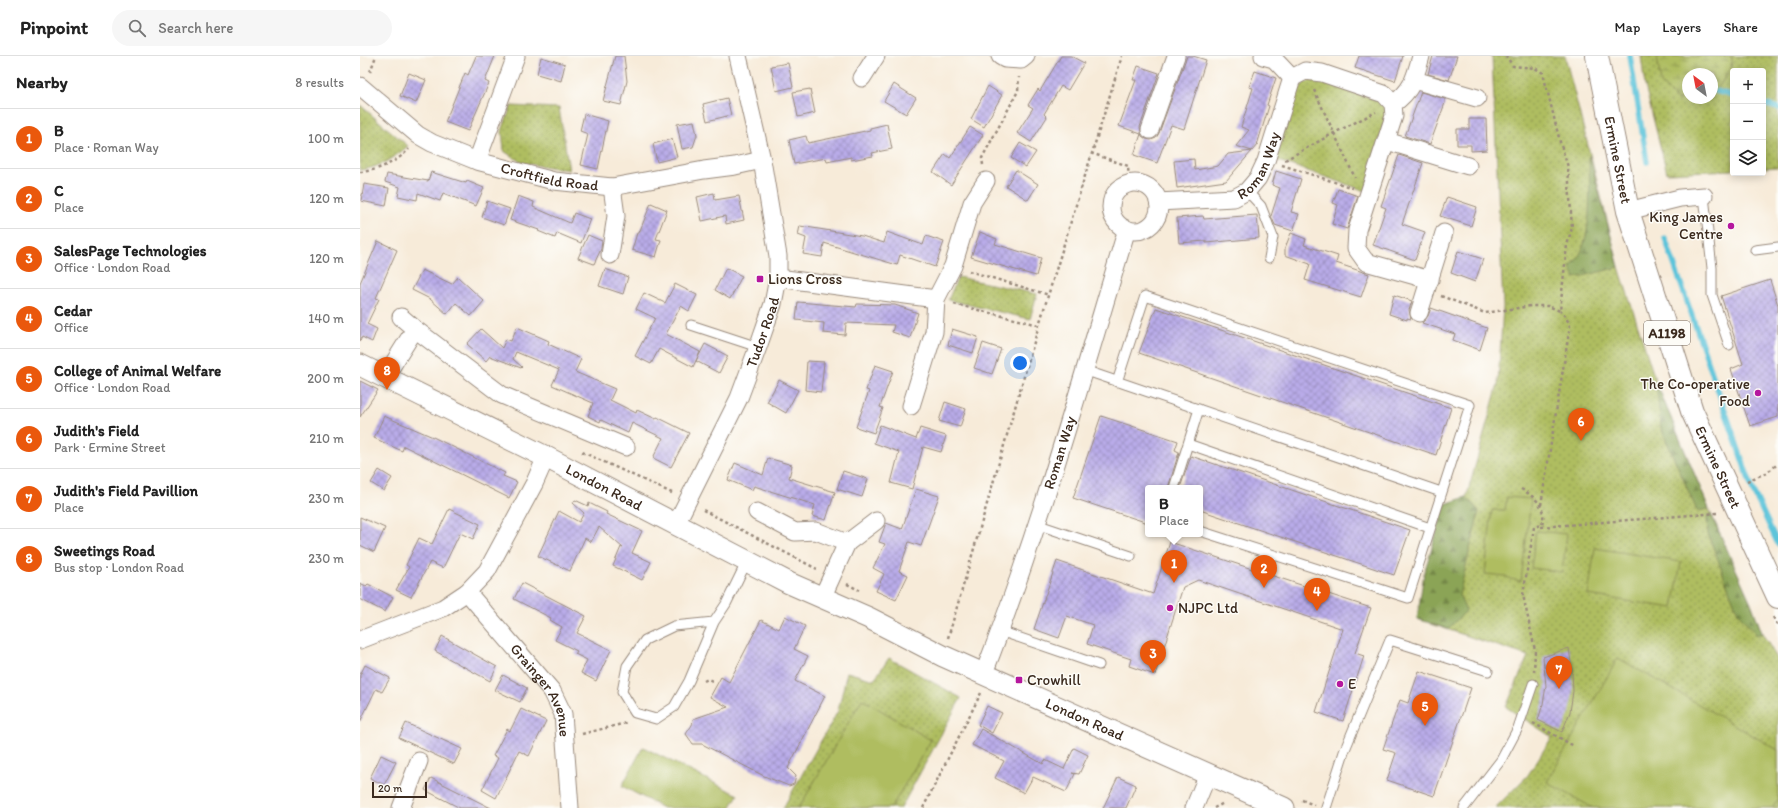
<!DOCTYPE html>
<meta charset="utf-8">
<style>
:root{--surface:#fff;--page:#f6f6f6;--text:#222;--muted:#767676;--line:#e0e0e0;--accent:#ea580c}
body{margin:0;font-family:Itim,sans-serif;background:var(--page);color:var(--text)}
.controls{position:absolute;right:12px;top:12px;display:grid;overflow:hidden;border-radius:4px;box-shadow:0 2px 10px #0003}
.controls button{width:36px;height:36px;display:grid;place-items:center;padding:0;border:0;border-bottom:1px solid var(--line);background:var(--surface);color:var(--text);font:20px sans-serif}
.compass{position:absolute;left:1322px;top:12px;width:36px;height:36px;border-radius:50%;background:var(--surface);box-shadow:0 2px 10px #0003;rotate:328deg}
.scale{position:absolute;left:12px;bottom:10px;width:55px;box-sizing:border-box;padding-left:4px;border:2px solid #3b2a1e;border-top:0;font-size:11px;line-height:14px;white-space:nowrap;color:#3b2a1e;-webkit-text-stroke:3px #fdfcf7;paint-order:stroke}
.you{position:absolute;left:660px;top:307px;width:14px;height:14px;margin:-10px;border:3px solid #fff;border-radius:50%;background:#1a73e8;box-shadow:0 0 0 6px #1a73e833}
.badge{display:grid;place-items:center;width:26px;height:26px;border-radius:50%;background:var(--accent);color:#fff;font-size:13px;font-weight:700}
.pin{position:absolute;translate:-50% -33px;filter:drop-shadow(0 1px 2px #0008)}
.pin::after{content:'';position:absolute;top:21px;width:14px;height:12px;background:inherit;clip-path:polygon(0 0,100% 0,50% 100%)}
.popup{position:absolute;left:785px;top:429px;width:58px;height:52px;box-sizing:border-box;display:grid;place-content:center;border-radius:4px;background:var(--surface);filter:drop-shadow(0 1px 3px #0005);font-size:13px;white-space:nowrap;color:var(--muted)}
.popup b{font-size:15px;color:var(--text)}
.popup::after{content:'';position:absolute;left:50%;top:100%;margin-left:-8px;border:8px solid transparent;border-top-color:var(--surface)}
.list{margin:0;padding:0;list-style:none}
h2{display:flex;justify-content:space-between;align-items:center;height:52px;margin:0;padding:0 16px;font-size:17px}
h2 small{font-size:13px;font-weight:400;color:var(--muted)}
.list li{display:grid;grid-template-columns:26px 1fr auto;gap:12px;align-items:center;box-sizing:border-box;height:60px;padding:0 16px;border-top:1px solid var(--line)}
.list b{display:block;font-size:15px;white-space:nowrap}
.list p{margin:0;font-size:13px;white-space:nowrap;color:var(--muted)}
.list em{font-size:13px;font-style:normal;color:var(--muted)}
.icon{flex:none;width:22px;height:22px;fill:none;stroke:currentColor;stroke-width:2;stroke-linecap:round;stroke-linejoin:round}
.map{position:relative;flex:none;width:1418px;height:752px;overflow:hidden}
header{display:flex;align-items:center;gap:24px;box-sizing:border-box;height:56px;padding:0 20px;background:var(--surface);border-bottom:1px solid var(--line)}
header strong{font-size:19px}
nav{display:flex;gap:22px;margin-inline-start:auto;font-size:14px}
.search{width:280px;height:36px;background:var(--page);display:flex;align-items:center;gap:10px;box-sizing:border-box;padding:0 14px;border-radius:22px;color:var(--muted);font-size:15px}
main{display:flex}
aside{flex:1;background:var(--surface)}
.map>svg:first-child{display:block}
.grass{fill:url(#grass-dots);stroke:#75743f;fill-rule:evenodd}
.forest{fill:url(#forest-firs);stroke:#63673a}
.wetland{fill:url(#wetland-marsh);stroke:#75743f}
.pitch{fill:#afbd60;stroke:#75743f}
.lines{fill:none;stroke-linecap:round;stroke-linejoin:round}
.stream{stroke:#5dc4da;stroke-width:5.5}
.building{fill:url(#building-cross-hatch)}
.service-casing{stroke:#998a7c;stroke-width:11}
.minor-casing{stroke:#998a7c;stroke-width:19}
.tertiary-casing{stroke:#998a7c;stroke-width:23}
.primary-casing{stroke:#998a7c;stroke-width:24}
.path{stroke:#998a7c;stroke-width:2.5;stroke-dasharray:3 3;stroke-linecap:butt}
.service{stroke:#fff;stroke-width:9}
.minor{stroke:#fff;stroke-width:17}
.tertiary{stroke:#fff;stroke-width:21}
.primary{stroke:#fff;stroke-width:22}
.poi-dot{fill:#b5179e;stroke:#fdfcf7;stroke-width:1.5}
.labels{text-anchor:middle;dominant-baseline:central;stroke-width:3;stroke-linejoin:round;paint-order:stroke}
.shield{fill:#fdfcf7;stroke:#75695f;stroke-width:1}
.shield-label{font-size:14px;font-weight:bold;fill:#3b2a1e}
.street-label{font-size:15px;fill:#3b2a1e;stroke:#fdfcf7}
.poi-label{font-size:15px;fill:#3b2a1e;stroke:#fdfcf7;text-anchor:start}
</style>
<header>
<strong>Pinpoint</strong>
<div class="search"><svg class="icon" aria-label="search" viewBox="0 0 24 24"><circle cx="10" cy="10" r="6"/><path d="M15 15l6 6"/></svg>Search here</div>
<nav><a>Map</a><a>Layers</a><a>Share</a></nav>
</header>
<main>
<aside>
<h2>Nearby<small>8 results</small></h2>
<ul class="list">
<li><span class="badge">1</span><div><b>B</b><p>Place · Roman Way</p></div><em>100 m</em></li>
<li><span class="badge">2</span><div><b>C</b><p>Place</p></div><em>120 m</em></li>
<li><span class="badge">3</span><div><b>SalesPage Technologies</b><p>Office · London Road</p></div><em>120 m</em></li>
<li><span class="badge">4</span><div><b>Cedar</b><p>Office</p></div><em>140 m</em></li>
<li><span class="badge">5</span><div><b>College of Animal Welfare</b><p>Office · London Road</p></div><em>200 m</em></li>
<li><span class="badge">6</span><div><b>Judith's Field</b><p>Park · Ermine Street</p></div><em>210 m</em></li>
<li><span class="badge">7</span><div><b>Judith's Field Pavillion</b><p>Place</p></div><em>230 m</em></li>
<li><span class="badge">8</span><div><b>Sweetings Road</b><p>Bus stop · London Road</p></div><em>230 m</em></li>
</ul>
</aside>
<div class="map">
<svg width="1418" height="752" viewBox="0 0 1418 752">
<defs>
<pattern id="grass-dots" width="8" height="8" patternUnits="userSpaceOnUse"><rect width="8" height="8" fill="#afbd60"/><path d="M2 2h.1M6 6h.1" fill="none" stroke="#909a4f" stroke-width="1.8" stroke-linecap="round"/></pattern>
<pattern id="forest-firs" width="22" height="20" patternUnits="userSpaceOnUse"><rect width="22" height="20" fill="#8ba456"/><path d="M5 1l3.5 6h-7zM16 11l3.5 6h-7z" fill="#738647"/></pattern>
<pattern id="wetland-marsh" width="20" height="14" patternUnits="userSpaceOnUse"><rect width="20" height="14" fill="#afbd60"/><path d="M1 5h8M5 5V1M11 12h8M15 12V8" fill="none" stroke="#909a4f"/></pattern>
<pattern id="building-cross-hatch" width="8" height="8" patternUnits="userSpaceOnUse"><rect width="8" height="8" fill="#b9ace9"/><path d="M0 0l8 8M0 8l8-8" fill="none" stroke="#988cbc"/></pattern>
</defs>
<rect width="100%" height="100%" fill="#fdfcf7"/>
<filter id="ink" filterUnits="userSpaceOnUse"><feTurbulence type="fractalNoise" baseFrequency=".025" numOctaves="2"/><feDisplacementMap in="SourceGraphic" scale="8" xChannelSelector="R" yChannelSelector="G"/><feConvolveMatrix kernelMatrix="1 2 1 2 8 2 1 2 1" color-interpolation-filters="sRGB"/></filter>
<filter id="wash" filterUnits="userSpaceOnUse"><feTurbulence type="fractalNoise" baseFrequency=".012" numOctaves="4" result="noise"/><feDisplacementMap in="SourceGraphic" scale="16" xChannelSelector="R" yChannelSelector="G"/><feGaussianBlur stdDeviation="0.9" result="paint"/><feColorMatrix in="noise" values="0 0 0 0 0 0 0 0 0 0 0 0 0 0 0 0 0 1.4 0 .05"/><feComposite in="paint" operator="in"/></filter>
<g filter="url(#wash)">
<rect width="100%" height="100%" fill="#f7ebd9"/>
<path class="grass" d="M1132 0H1205L1259 211 1296 326 1352 460 1391 547 1402 577 1418 604V752H1135L1168 719 1192 681 1146 651 1168 600 1071 568 1138 328 1143 251Z
M1281 0H1418V111L1403 112V15H1373V114L1307 117 1285 30ZM1328 18H1352V42H1328Z
M953 23 1021 45 1028 53 1006 135 913 103 938 33 944 27Z
M0 49 48 90C34 102 19 112 0 114Z
M151 50 199 52 209 114 162 107 144 95 142 75Z
M598 221 677 238 670 263 588 244Z
M529 602 601 642 541 752H423L478 655 487 616 514 624Z"/>
<path class="forest" d="M1229 99 1259 211 1215 222 1210 211C1235 192 1229 128 1229 99Z
M1296 326 1349 453 1337 455 1301 372Z
M1106 441 1119 455 1099 539 1106 555 1088 573 1057 563 1064 517 1085 448Z
M1352 460 1391 547 1402 577 1397 579 1378 557 1348 478 1347 461Z"/>
<path class="wetland" d="M1297 0H1372L1371 12 1356 35 1352 36V18H1328V41L1317 44 1301 28Z"/>
<path class="pitch" d="M1147 441 1171 443 1161 525 1150 523 1146 520 1125 518 1132 454H1145Z
M1176 475 1207 478 1202 516 1171 512Z
M1235 492 1321 506 1313 552 1228 539Z
M1258 602 1418 694V742L1412 752H1233L1187 726Z
M502 643 571 684 531 752H439Z
M283 691 378 739 370 752H303L262 730Z"/>
<g class="lines">
<path class="stream" d="M1270 0 1287 106
M1356 35 1373 40
M1403 48 1418 52
M1305 182 1393 435 1418 488"/>
</g>
<g id="blocks">
<path class="building" d="M116 0H135L125 25 129 27 108 75 85 66 105 17 108 19Z
M255 0H264L267 25 261 49 243 45Z
M701 0H711L724 7 708 34 701 30 684 58 687 61 671 86 657 77 673 52 668 49 678 33 680 35Z
M827 0H833L846 4 824 73 811 69 797 107 774 99 781 78 759 70 776 24H773L778 10 799 17 780 71 782 80 786 83 791 84 796 82 799 77Z
M999 0H1043L1035 25 995 12Z
M1073 0H1097L1089 24 1068 18Z
M181 1 205 8 201 25 177 18Z
M428 7 433 31 416 35 411 10Z
M895 15 916 22 907 49 909 50 897 89 892 95 876 90 889 74 881 71 893 32 889 31Z
M49 17 66 24 56 47 40 40Z
M534 28 556 42 546 58 524 45Z
M628 30 642 39 624 71 611 63Z
M450 33 455 57 438 61 433 36Z
M1061 36 1085 43V47L1070 88 1045 80Z
M367 42 371 59 347 65 343 48Z
M224 58 248 65 238 113 221 109 228 78 220 75Z
M1109 63H1126L1127 94 1111 95V89H1097V73H1109Z
M334 65 337 79 333 91 322 93 317 68Z
M527 68 532 93 512 97 513 100 491 104V101L467 106 466 102 434 108 429 84 446 80 448 87 510 74V72Z
M610 71 623 79 591 129 573 116 585 98 590 102Z
M312 83 317 101 297 106 293 88Z
M660 87 676 96 666 111 651 102Z
M892 95 866 125 817 132 814 105 834 103 835 114 858 110 868 98Z
M1039 99 1063 107 1042 168 1065 176 1055 204 1013 189 1026 152 1021 150Z
M656 114 678 128 668 144 646 130Z
M916 115 941 123 931 156 939 158 933 175 915 169 911 160 920 132 912 129Z
M71 116 106 127 107 125 124 132 116 150 83 137 80 145 58 137 57 144 38 140 40 131 25 126 27 118 68 125Z
M4 128 29 132 26 150 1 145Z
M978 133 998 140 987 173 972 168 978 149 973 147Z
M354 137 355 144 379 140 384 164 366 168 365 160 342 165 337 141Z
M158 140 174 146 173 151 210 167 214 157 230 163 221 187 197 177 195 182 178 175 179 174 150 164Z
M1087 141 1117 151 1111 170 1080 160Z
M127 145 150 153 144 169 122 161Z
M291 147 307 154 296 183 301 184 296 201 272 194 277 177H279Z
M897 159 899 182 846 187V185L819 187 817 162 843 160 844 163Z
M440 170 502 180 524 187 527 176 563 189 566 180 584 186 575 211 540 199 537 209 464 187 462 201 443 198 446 182 438 179Z
M620 176 637 183 635 188 681 202 676 220 611 201Z
M931 177 946 183 944 189 978 200 976 207 1009 218 1001 241 945 224 950 208 925 199V192Z
M228 179 242 185 241 193 234 208 218 202Z
M18 185 37 194 16 242 19 243 7 268 17 273 12 286 2 281 0 285V227Z
M1098 195 1123 203 1115 226 1091 217Z
M366 212 382 220 370 243 355 234Z
M245 213 268 221 263 238 239 230Z
M62 214 92 228 98 221 124 245 111 260 96 247 87 258 70 243 52 234Z
M1410 224 1418 249V361L1390 370 1371 313 1383 308 1361 240Z
M315 228 337 239 329 255 321 250 306 278 340 296 333 311 299 293 291 308 275 300 295 262 276 253 284 237 305 247Z
M1034 239 1052 245 1049 254 1051 263 1047 262V264L1029 258Z
M438 246 496 251 497 248 535 249 558 257 550 282 532 276 534 269 486 267 485 279 463 277 464 267 436 264Z
M796 252 1091 352 1076 399 779 297Z
M1071 252 1127 272 1120 294 1093 284 1095 278 1062 267 1068 260Z
M157 271 189 285 188 288 221 303 215 316 255 333 250 344 276 357 277 354 296 363 297 361 329 377 311 411 293 402 303 382 272 367 268 377 241 364 240 366 228 360 233 347 192 329 199 314 156 296 153 303 162 311 161 312 130 300 126 305 107 288 121 273 142 292 146 283 151 285Z
M592 273 618 281 613 297 588 289Z
M623 287 641 293 632 318 614 312Z
M345 288 368 300 359 317 336 305Z
M447 305 464 306 461 336 445 334Z
M515 309 533 315 520 351 523 352 514 377 496 371 509 335 506 334Z
M419 324 438 334 426 357 407 346Z
M0 325 18 334 0 361Z
M585 346 606 353 600 371 579 365Z
M24 360 73 381 145 417 143 420 157 426 149 442 44 390 42 395 14 382Z
M741 360 818 385 815 394 819 396 808 432H788V467L713 442Z
M520 369 556 383 560 372 586 380 581 396 563 391 552 433 531 427 539 396 514 387Z
M831 400 1050 474 1034 519 840 454V432H820Z
M408 402 432 409 429 422 475 436 466 464 452 460 455 449 394 430 392 434 368 424 375 407 403 419Z
M19 414 32 422 24 435 11 427Z
M483 415 508 423 502 441 477 433Z
M556 433 579 440 561 490 549 486 539 515 548 519 536 544 516 535 524 518 513 512 525 488 519 486 526 467 542 473Z
M215 444 228 450 229 447 247 456 246 458 282 475 272 497 291 506 282 524 253 510 261 491 263 492 239 471 231 486 225 482 210 515 178 500 199 455 219 466 224 457 213 447Z
M89 453 120 468 113 483 100 477 83 512 70 506 51 541 36 534 49 511 46 509 59 482 72 488Z
M0 461 25 472 14 496 0 489Z
M810 486 1011 552 995 597 1004 600 983 665 956 656 983 573 838 524 823 531 795 619 769 610 771 603 727 588 733 569 707 560 699 582 674 573 697 505 793 538Z
M0 527 6 530 8 528 33 541 25 556 0 543Z
M162 527 226 560 217 577 251 594 236 625 221 617 227 604 215 598 217 595 195 584 202 571 190 564 191 562 154 543Z
M425 560 445 570 434 593 448 600 435 625 465 640 428 712 436 720 434 728 429 730 404 720 342 688H333L326 678 332 669 333 663 368 651 350 641 361 621 369 626 401 564 419 573Z
M82 580 137 611 130 625 75 595Z
M1209 592 1212 614 1213 635 1210 656 1202 676 1178 664 1183 648 1186 630 1183 601Z
M5 609 30 622 22 636 16 633 0 666V619Z
M1059 615 1111 632 1074 740 1027 724 1036 697 1023 693 1040 644 1048 647Z
M143 619 167 632 160 646 135 634Z
M627 650 642 657 632 677 618 669Z
M161 653 186 665 169 700 159 695 136 742 122 734 138 702 133 700 147 673 150 675Z
M46 667 102 693 94 708 39 682Z
M621 673 683 708 685 704 704 713 714 692 728 699 719 718 712 717 715 718 706 736 673 721 664 737 635 722 644 705 612 689Z
M21 699 36 706 24 729 10 722Z
M758 721 776 729 766 752H743Z
M71 722 131 752H100L65 734Z"/>
</g>
</g>
<g filter="url(#ink)">
<use href="#blocks" fill-opacity="0" stroke="#998a7c" stroke-width="1"/>
<g class="lines">
<g class="service-casing">
<path id="service" d="M887 135 901 150 913 181 909 202
M1344 140 1352 212V239L1369 289
M1395 194 1418 191
M331 269 398 291
M724 314 1081 436
M757 326 785 240 1110 349 1048 542 840 475
M828 388 1070 472
M814 432 839 353
M676 468 771 500
M354 566 314 570 285 584 267 610 262 636 275 657 296 663 314 651 329 625 354 566 366 548 387 505
M640 575 739 609
M966 752 984 696 1030 584 1128 615
M1104 752 1141 704 1158 672 1173 628"/>
</g>
<g class="minor-casing">
<g id="minor">
<path d="M640 0 645 3 661 4 666 0"/>
<path d="M903 0 914 3 932 22"/>
<path d="M502 22 516 0"/>
<path d="M1054 24 1117 42"/>
<path id="s1" d="M0 30 58 79 72 87 117 105 194 125 252 131 344 114 375 110 402 104"/>
<path d="M1033 48C1052 35 1055 22 1061 0"/>
<path d="M790 74 816 0"/>
<path d="M1027 85 1108 110"/>
<path d="M117 105 156 0"/>
<circle cx="775" cy="151" r="24"/>
<path id="s2" d="M798 146 874 142 887 135 898 122 906 105 932 22 945 15 962 17 1024 38 1033 48 1034 60 997 174 996 192 1006 206 1070 224"/>
<path d="M1268 155 1320 142 1344 140"/>
<path d="M250 199 256 160 252 131"/>
<path d="M418 222 576 243"/>
<path d="M1059 257 1084 177"/>
<path d="M41 261 55 273 142 339 266 391"/>
<path d="M25 321 55 273"/>
<path d="M551 350 574 276 576 243 593 210 612 147 626 125"/>
<path d="M397 456 435 476 456 475 487 487"/>
<path id="s3" d="M316 468 379 342 398 291 413 248 418 222V200L402 104 378 0"/>
<path id="s4" d="M107 536 192 635 203 658 210 752"/>
<path d="M462 542 487 487 516 465"/>
<path d="M0 584 83 552 107 536 127 515 174 428 186 401"/>
<path id="s5" d="M624 617C680 473 722 322 767 173"/>
<path d="M41 752 59 705"/>
<path d="M834 752 848 718"/>
</g>
</g>
<g class="tertiary-casing">
<g id="tertiary">
<path id="s6" d="M0 309 186 401 429 527 509 562 583 600 924 752"/>
</g>
</g>
<g class="primary-casing">
<g id="primary">
<path id="s7" d="M1237 0 1268 155 1332 355 1418 541"/>
</g>
</g>
<path class="path" d="M10 16 16 0
M954 34 995 122
M731 97 768 110 769 127
M925 104 974 77 1016 56
M623 109 622 102 658 35 659 21
M922 109 993 132
M0 116C17 115 37 106 49 93
M609 215 689 239
M1081 240 1125 257 1171 250H1188L1200 255 1207 189 1212 172 1208 111 1200 86 1183 17 1175 12 1153 10 1146 0
M594 248 679 269
M222 396 312 437
M1387 425 1406 417 1418 408
M1161 433C1176 441 1187 452 1182 469L1174 471 1163 539 1175 594 1174 616
M1181 449 1210 270 1206 261 1200 255
M343 454 457 513
M1181 471 1357 457
M487 528 499 534
M1413 561 1418 570
M588 582 679 269 762 0
M344 625 348 623 355 626
M1173 667 1214 690
M222 678 266 667
M942 744 954 749
M563 752 621 637
M854 752 864 747"/>
<use href="#service" class="service"/>
<use href="#minor" class="minor"/>
<use href="#tertiary" class="tertiary"/>
<use href="#primary" class="primary"/>
</g>
</g>
<g class="poi-dot">
<circle cx="1371" cy="170" r="4"/>
<rect x="396" y="219" width="8" height="8" rx="2"/>
<circle cx="1398" cy="337" r="4"/>
<circle cx="810" cy="552" r="4"/>
<rect x="655" y="620" width="8" height="8" rx="2"/>
<circle cx="980" cy="628" r="4"/>
</g>
<g class="labels">
<rect class="shield" x="1284" y="265" width="46" height="24" rx="3"/>
<g class="shield-label">
<text x="1307" y="277">A1198</text>
</g>
<g class="street-label">
<text stroke="none"><textPath href="#s7" startOffset="106">Ermine Street</textPath></text>
<text stroke="none"><textPath href="#s2" startOffset="119">Roman Way</textPath></text>
<text stroke="none"><textPath href="#s1" startOffset="215">Croftfield Road</textPath></text>
<text stroke="none"><textPath href="#s3" startOffset="211">Tudor Road</textPath></text>
<text stroke="none"><textPath href="#s5" startOffset="233">Roman Way</textPath></text>
<text stroke="none"><textPath href="#s7" startOffset="430">Ermine Street</textPath></text>
<text stroke="none"><textPath href="#s6" startOffset="273">London Road</textPath></text>
<text stroke="none"><textPath href="#s4" startOffset="125">Grainger Avenue</textPath></text>
<text stroke="none"><textPath href="#s6" startOffset="807">London Road</textPath></text>
</g>
<g class="poi-label">
<text x="1363" y="161" text-anchor="end">King James<tspan x="1363" dy="17">Centre</tspan></text>
<text x="408" y="223">Lions Cross</text>
<text x="1390" y="328" text-anchor="end">The Co-operative<tspan x="1390" dy="17">Food</tspan></text>
<text x="818" y="552">NJPC Ltd</text>
<text x="667" y="624">Crowhill</text>
<text x="988" y="628">E</text>
</g>
</g>
</svg>
<div class="controls">
<button>+</button>
<button>−</button>
<button><svg class="icon" aria-label="layers" viewBox="0 0 24 24"><path d="M12 4l9 5-9 5-9-5zM3 14l9 5 9-5"/></svg></button>
</div>
<svg class="compass" viewBox="-18 -18 36 36"><path d="M0-13l5 13h-10z" fill="#e53935"/><path d="M0 13l5-13h-10z" fill="#767676"/></svg>
<div class="scale">20 m</div>
<div class="you"></div>
<div class="pin badge" style="left:814px;top:527px">1</div>
<div class="popup"><b>B</b>Place</div>
<div class="pin badge" style="left:904px;top:532px">2</div>
<div class="pin badge" style="left:793px;top:617px">3</div>
<div class="pin badge" style="left:957px;top:555px">4</div>
<div class="pin badge" style="left:1065px;top:670px">5</div>
<div class="pin badge" style="left:1221px;top:385px">6</div>
<div class="pin badge" style="left:1199px;top:633px">7</div>
<div class="pin badge" style="left:27px;top:334px">8</div>
</div>
</main>
